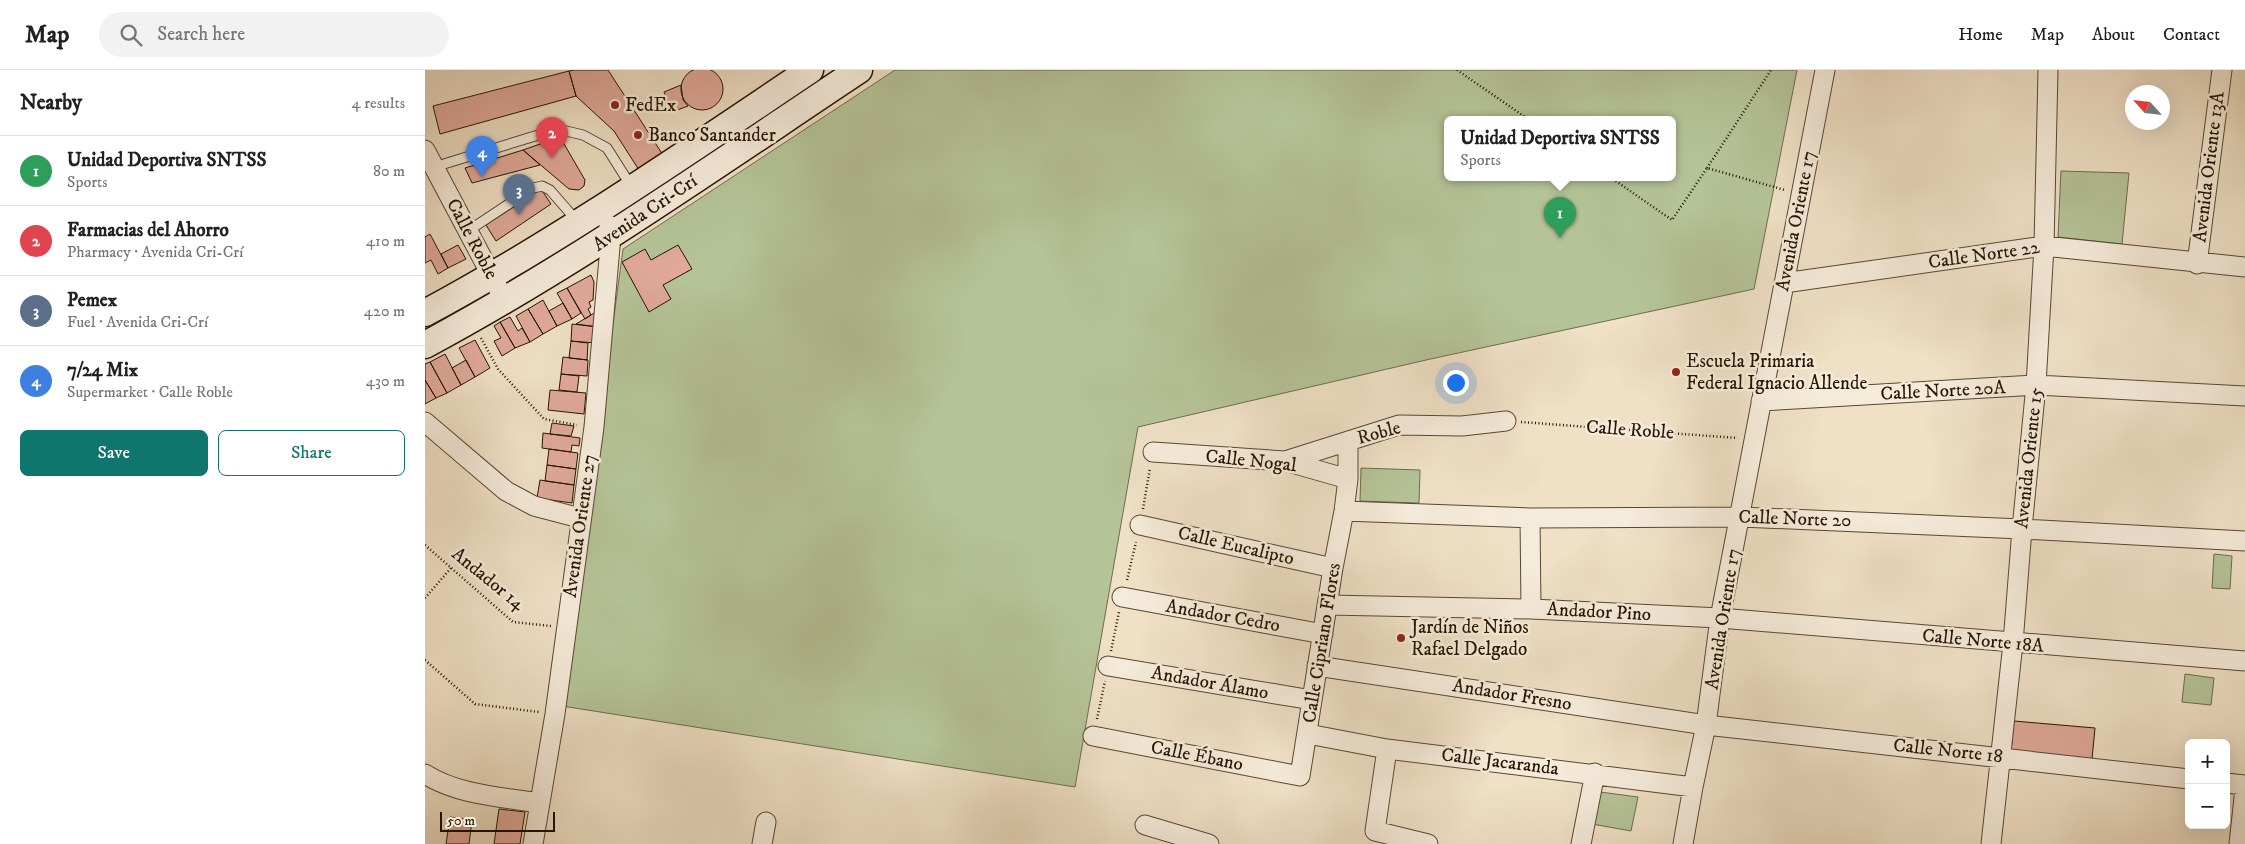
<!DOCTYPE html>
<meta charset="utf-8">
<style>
:root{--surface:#fff;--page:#f2f2f2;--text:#202124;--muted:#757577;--line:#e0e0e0;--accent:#0f766e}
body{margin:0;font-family:"IM FELL DW Pica",serif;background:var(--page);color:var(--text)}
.controls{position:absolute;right:15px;bottom:15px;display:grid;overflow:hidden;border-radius:8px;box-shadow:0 5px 20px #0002}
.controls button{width:45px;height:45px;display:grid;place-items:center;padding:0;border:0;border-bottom:1px solid var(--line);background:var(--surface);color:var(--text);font:25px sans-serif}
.compass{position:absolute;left:1700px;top:15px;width:45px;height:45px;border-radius:50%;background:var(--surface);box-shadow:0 5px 20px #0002;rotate:297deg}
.scale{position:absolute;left:15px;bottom:12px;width:115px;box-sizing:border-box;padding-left:5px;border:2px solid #261501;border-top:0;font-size:14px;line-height:18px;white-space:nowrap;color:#261501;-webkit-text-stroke:4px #f5ebda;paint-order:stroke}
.you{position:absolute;left:1030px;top:312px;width:18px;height:18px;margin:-12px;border:4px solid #fff;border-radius:50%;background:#1a73e8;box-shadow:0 0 0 8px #1a73e833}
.badge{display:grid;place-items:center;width:32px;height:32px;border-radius:50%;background:var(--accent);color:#fff;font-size:16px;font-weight:700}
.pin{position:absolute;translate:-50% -41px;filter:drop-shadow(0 1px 2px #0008)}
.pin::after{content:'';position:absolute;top:26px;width:18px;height:15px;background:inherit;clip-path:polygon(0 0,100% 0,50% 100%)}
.popup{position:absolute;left:1019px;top:46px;width:232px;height:65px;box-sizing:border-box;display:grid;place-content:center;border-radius:8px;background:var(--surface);filter:drop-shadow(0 1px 4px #0005);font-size:16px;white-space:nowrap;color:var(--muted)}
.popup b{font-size:19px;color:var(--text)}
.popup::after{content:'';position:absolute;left:50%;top:100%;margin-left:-10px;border:10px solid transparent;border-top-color:var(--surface)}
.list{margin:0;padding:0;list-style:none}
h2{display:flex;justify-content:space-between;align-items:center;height:65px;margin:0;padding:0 20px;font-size:21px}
h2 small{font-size:16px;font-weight:400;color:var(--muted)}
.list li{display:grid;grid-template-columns:32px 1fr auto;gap:15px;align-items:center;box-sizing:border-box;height:70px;padding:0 20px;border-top:1px solid var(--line)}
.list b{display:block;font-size:19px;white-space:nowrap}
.list p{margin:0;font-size:16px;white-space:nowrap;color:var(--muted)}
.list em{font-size:16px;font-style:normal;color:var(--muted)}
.actions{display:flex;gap:10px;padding:15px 20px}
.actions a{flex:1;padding:11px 0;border:1px solid var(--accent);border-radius:8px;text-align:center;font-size:18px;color:var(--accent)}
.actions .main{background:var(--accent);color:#fff}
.icon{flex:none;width:28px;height:28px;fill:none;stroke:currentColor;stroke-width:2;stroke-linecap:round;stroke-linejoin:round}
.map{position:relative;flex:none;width:1820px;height:774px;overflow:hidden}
header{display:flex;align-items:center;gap:30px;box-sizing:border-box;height:70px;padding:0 25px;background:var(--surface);border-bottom:1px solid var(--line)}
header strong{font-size:24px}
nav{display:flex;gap:28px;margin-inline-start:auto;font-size:18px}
.search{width:350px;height:45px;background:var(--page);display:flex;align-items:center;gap:12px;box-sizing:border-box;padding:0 18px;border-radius:28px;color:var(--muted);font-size:19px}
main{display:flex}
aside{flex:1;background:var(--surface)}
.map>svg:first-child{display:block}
.green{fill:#b5c398;stroke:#6e6c4c;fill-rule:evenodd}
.building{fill:#e0a99b;stroke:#261501}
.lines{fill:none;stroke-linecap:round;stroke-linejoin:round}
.lane-casing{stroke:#584832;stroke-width:11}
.street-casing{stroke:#584832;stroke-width:21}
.secondary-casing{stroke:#261501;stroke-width:29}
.path{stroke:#261501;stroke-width:2.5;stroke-dasharray:1 2.5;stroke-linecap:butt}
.lane{stroke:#f5ebda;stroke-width:9}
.street{stroke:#f5ebda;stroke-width:19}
.secondary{stroke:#f5ebda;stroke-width:26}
.poi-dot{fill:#8f2418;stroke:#f5ebda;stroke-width:2}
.labels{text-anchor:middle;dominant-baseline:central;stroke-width:5;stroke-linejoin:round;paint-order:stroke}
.poi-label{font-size:19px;fill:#261501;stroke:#f5ebda;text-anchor:start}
.street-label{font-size:19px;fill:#261501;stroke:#f5ebda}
</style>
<header>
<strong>Map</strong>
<div class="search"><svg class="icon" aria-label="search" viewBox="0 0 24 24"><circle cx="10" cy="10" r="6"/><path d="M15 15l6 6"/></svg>Search here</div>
<nav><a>Home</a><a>Map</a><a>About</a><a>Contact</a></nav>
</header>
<main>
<aside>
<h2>Nearby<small>4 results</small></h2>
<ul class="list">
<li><span class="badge" style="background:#2e9e5b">1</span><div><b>Unidad Deportiva SNTSS</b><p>Sports</p></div><em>80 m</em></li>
<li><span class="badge" style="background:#e0444e">2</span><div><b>Farmacias del Ahorro</b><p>Pharmacy · Avenida Cri-Crí</p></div><em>410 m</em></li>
<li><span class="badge" style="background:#5c6f8a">3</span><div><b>Pemex</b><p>Fuel · Avenida Cri-Crí</p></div><em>420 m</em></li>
<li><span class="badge" style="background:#3f7fe0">4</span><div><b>7/24 Mix</b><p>Supermarket · Calle Roble</p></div><em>430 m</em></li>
</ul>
<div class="actions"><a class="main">Save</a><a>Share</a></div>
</aside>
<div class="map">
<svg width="1820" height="774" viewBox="0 0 1820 774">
<rect width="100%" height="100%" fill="#efe0c6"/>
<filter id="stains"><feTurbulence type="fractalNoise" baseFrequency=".004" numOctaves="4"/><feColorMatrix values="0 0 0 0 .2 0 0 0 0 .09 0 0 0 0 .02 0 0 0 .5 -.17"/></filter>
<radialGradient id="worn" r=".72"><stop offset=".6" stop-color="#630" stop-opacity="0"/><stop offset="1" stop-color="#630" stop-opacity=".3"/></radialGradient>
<path class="green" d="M470 0H1372L1329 219 1001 290 713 357 650 717 137 636 198 179ZM1022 49H1248V107H1022Z
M1636 101 1704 103 1697 174 1633 167Z
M936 398 995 400 994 433 935 431Z
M1789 484 1807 486 1805 519 1787 518Z
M1760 604 1789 608 1786 635 1757 632Z
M1175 722 1213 727 1206 761 1167 754Z"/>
<path class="building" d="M256 19a21 21 0 1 1 42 0a21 21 0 1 1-42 0Z
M149 0H183L238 85 214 100 189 61 151 26 144 1Z
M144 1 151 26 15 64 8 36Z
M256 15 258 30 263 36 247 42 239 22Z
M135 67 160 110 159 116 154 120 144 119 98 80Z
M98 80 115 95 47 113 40 98Z
M116 119 126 134 71 171 61 155Z
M5 164 23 198 13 204 6 190 0 193V167Z
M33 175 41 189 23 198 16 184Z
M253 175 267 199 238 215 246 229 224 242 197 192 220 179 226 190Z
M166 205 169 212 168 230 164 232 166 237 163 239 166 245 160 249 142 218Z
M142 218 156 243 147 249 132 223Z
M118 230 132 256 118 264 103 239Z
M138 233 147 249 132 256 124 241Z
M103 239 118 264 105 272 91 246Z
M174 240 173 257 151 254 166 245Z
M85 247 93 261 97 258 105 272 90 278 75 252Z
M75 252 90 278 77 286 69 271 76 268 69 256Z
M147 254 173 257 171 273 146 271Z
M50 270 65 298 50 307 34 278Z
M146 271 163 273 162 290 144 288Z
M20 284 36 315 22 323 5 292Z
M138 287 163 290 162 306 136 304Z
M41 290 50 307 36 315 27 298Z
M5 292 22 323 11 328 0 310V294Z
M136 304 154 306 152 322 134 320Z
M0 310 11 328 0 334Z
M125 320 161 323 159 344 123 340Z
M127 353 149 356 146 366 125 364Z
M118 363 155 368 154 376 147 375 146 382 117 378Z
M124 379 153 383 151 399 122 395Z
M122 395 151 399 149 415 120 411Z
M115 410 149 415 147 433 112 428Z
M1589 651 1670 658 1667 689 1586 681Z
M74 739 100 742 95 774H69Z
M25 747 47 750 44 774H21Z"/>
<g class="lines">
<g class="lane-casing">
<path id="lane" d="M9 97 133 59 158 65 182 78 206 116
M43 161 108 118 117 116 125 120 152 151"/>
</g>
<g class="street-casing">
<path id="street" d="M0 80 80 231
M1772 194 1797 0
M1359 213 1619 176 1820 197
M1336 331 1611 315 1820 326
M0 352 81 421 109 436 155 448
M728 382 860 391 923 409
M860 391 974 355 1037 356 1081 351
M919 441 1105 448 1316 447 1597 459 1820 471
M1105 448 1106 539
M715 455 908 498
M697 527 898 564
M902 535 1106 539 1295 548 1820 591
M683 596 887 630
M892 596 1281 655 1764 709
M883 664 962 679 1268 717
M668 666 875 706 908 498 919 441 923 409V372
M962 679 950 761 1003 774
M0 704C33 725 76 727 115 733
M1801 713 1820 715
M720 755 784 774
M108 774 130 644 169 357 186 166 184 155
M337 774 341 752
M1156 774 1170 703
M1258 774 1268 717 1281 655 1295 548 1400 0
M1566 774 1588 573 1597 459 1611 315 1619 176 1623 0
M1814 774 1820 718"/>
</g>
<g class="secondary-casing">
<path id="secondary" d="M0 243C134 171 258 85 385 0
M0 275C151 194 291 95 434 0"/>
</g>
<path class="path" d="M1032 0 1103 49
M1282 98 1346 0
M1185 107 1247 150 1282 98 1360 120
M56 268 73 299 119 349 152 355
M1096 352 1312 368
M718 439 725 398
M0 475 88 552 126 556
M702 510 711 472
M0 528 26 498
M686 581 694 542
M0 590 50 634 114 642
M672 649 680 611"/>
<use href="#lane" class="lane"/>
<use href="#street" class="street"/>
<use href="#secondary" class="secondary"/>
</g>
<g class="poi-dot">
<circle cx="190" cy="35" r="5"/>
<circle cx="213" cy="65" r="5"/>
<circle cx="1251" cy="302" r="5"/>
<circle cx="976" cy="568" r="5"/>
</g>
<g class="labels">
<g class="poi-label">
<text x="200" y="35">FedEx</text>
<text x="223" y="65">Banco Santander</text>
<text x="1261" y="291">Escuela Primaria<tspan x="1261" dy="22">Federal Ignacio Allende</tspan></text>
<text x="986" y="557">Jardín de Niños<tspan x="986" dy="22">Rafael Delgado</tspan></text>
</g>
<g class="street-label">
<text transform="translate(1784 97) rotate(-83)">Avenida Oriente 13A</text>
<text transform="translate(220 143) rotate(-34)">Avenida Cri-Crí</text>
<text transform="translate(1371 151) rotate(-79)">Avenida Oriente 17</text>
<text transform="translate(47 169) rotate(62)">Calle Roble</text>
<text transform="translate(1559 185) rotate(-8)">Calle Norte 22</text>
<text transform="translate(1518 321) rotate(-3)">Calle Norte 20A</text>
<text transform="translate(1205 360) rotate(4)">Calle Roble</text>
<text transform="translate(954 363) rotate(-15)">Roble</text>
<text transform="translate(1604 388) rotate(-84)">Avenida Oriente 15</text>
<text transform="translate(826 391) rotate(6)">Calle Nogal</text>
<text transform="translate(1370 449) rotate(2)">Calle Norte 20</text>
<text transform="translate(155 456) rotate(-82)">Avenida Oriente 27</text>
<text transform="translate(811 476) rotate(13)">Calle Eucalipto</text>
<text transform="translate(63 509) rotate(39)">Andador 14</text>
<text transform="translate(1174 542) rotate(3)">Andador Pino</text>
<text transform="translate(798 546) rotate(10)">Andador Cedro</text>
<text transform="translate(1298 549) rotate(-81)">Avenida Oriente 17</text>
<text transform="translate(1558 571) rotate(5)">Calle Norte 18A</text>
<text transform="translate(897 573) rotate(-81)">Calle Cipriano Flores</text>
<text transform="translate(785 613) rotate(10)">Andador Álamo</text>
<text transform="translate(1087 625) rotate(9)">Andador Fresno</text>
<text transform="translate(1523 681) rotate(6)">Calle Norte 18</text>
<text transform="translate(772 686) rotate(11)">Calle Ébano</text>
<text transform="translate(1075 692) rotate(7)">Calle Jacaranda</text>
</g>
</g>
<rect width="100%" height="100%" filter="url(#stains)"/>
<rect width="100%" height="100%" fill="url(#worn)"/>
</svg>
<div class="controls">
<button>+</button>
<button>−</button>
</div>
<svg class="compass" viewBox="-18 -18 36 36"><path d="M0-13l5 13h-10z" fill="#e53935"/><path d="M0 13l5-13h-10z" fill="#757577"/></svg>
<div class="scale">50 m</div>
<div class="you"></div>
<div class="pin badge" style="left:1135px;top:168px;background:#2e9e5b">1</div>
<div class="popup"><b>Unidad Deportiva SNTSS</b>Sports</div>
<div class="pin badge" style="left:127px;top:88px;background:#e0444e">2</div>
<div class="pin badge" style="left:94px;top:145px;background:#5c6f8a">3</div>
<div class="pin badge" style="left:57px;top:107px;background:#3f7fe0">4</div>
</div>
</main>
